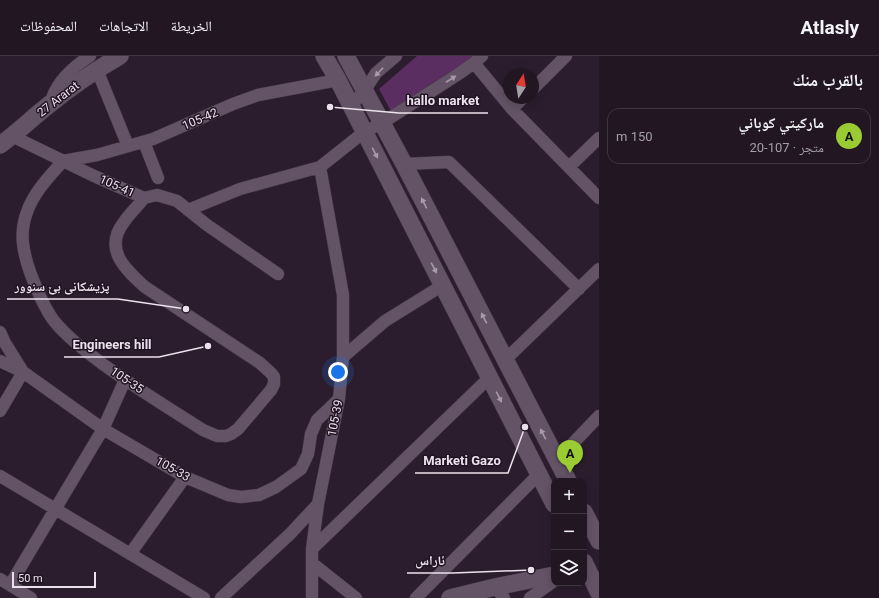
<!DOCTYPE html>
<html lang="ar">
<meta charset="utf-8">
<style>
:root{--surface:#211622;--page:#291f2a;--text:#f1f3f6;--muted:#a29fa5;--line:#3e3540;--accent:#9bcb33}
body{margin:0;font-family:Roboto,"Noto Naskh Arabic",sans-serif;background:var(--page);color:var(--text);direction:rtl}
.controls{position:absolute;right:12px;bottom:12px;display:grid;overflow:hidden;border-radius:8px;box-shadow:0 2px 10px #0003}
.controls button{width:36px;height:36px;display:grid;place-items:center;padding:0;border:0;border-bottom:1px solid var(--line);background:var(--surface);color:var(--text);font:20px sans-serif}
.compass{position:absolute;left:503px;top:12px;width:36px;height:36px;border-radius:50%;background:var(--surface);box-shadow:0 2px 10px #0003;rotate:12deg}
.scale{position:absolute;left:12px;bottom:10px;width:84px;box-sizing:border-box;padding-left:4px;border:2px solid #ebe1ec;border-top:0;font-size:11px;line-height:14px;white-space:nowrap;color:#ebe1ec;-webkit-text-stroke:3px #221424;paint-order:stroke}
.you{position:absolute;left:338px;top:316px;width:14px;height:14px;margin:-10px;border:3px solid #fff;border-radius:50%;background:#1a73e8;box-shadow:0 0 0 6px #1a73e833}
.badge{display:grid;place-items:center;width:26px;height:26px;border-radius:50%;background:var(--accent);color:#111;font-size:13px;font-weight:700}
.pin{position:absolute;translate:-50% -33px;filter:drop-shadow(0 1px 2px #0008)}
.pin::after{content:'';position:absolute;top:21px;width:14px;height:12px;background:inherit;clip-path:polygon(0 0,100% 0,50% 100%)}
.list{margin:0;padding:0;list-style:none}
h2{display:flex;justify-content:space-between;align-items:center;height:52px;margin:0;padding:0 16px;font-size:17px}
h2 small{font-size:13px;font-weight:400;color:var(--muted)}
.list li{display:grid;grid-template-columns:26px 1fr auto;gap:12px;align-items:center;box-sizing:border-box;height:56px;margin:0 8px 8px;padding:0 8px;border:1px solid var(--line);border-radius:12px}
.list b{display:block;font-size:15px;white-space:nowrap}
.list p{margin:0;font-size:13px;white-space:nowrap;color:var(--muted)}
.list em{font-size:13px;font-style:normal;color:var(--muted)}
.icon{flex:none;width:22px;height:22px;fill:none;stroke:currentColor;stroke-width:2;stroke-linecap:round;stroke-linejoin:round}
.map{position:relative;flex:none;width:599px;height:542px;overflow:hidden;direction:ltr}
header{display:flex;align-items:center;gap:24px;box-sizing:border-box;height:56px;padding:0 20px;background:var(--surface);border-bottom:1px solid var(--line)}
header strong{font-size:19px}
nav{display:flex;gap:22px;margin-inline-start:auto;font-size:14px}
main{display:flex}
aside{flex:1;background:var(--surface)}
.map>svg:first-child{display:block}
.green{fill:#5b2e61}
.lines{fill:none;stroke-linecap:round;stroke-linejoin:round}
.street-casing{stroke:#483b49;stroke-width:13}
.secondary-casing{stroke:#483b49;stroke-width:18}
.street{stroke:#645366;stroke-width:12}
.secondary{stroke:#645366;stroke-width:17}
.oneway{fill:#a89aa9}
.labels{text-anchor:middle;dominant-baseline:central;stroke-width:3;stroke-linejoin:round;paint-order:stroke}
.street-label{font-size:12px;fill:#ebe1ec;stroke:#221424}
.leader{fill:none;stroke:#ebe1ec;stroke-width:1.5}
.callout-dot{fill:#ebe1ec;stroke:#221424;stroke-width:1.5}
.callout-label{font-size:13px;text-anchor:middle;font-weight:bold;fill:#ebe1ec;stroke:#221424;stroke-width:3;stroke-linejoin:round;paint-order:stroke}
</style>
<header>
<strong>Atlasly</strong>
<nav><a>الخريطة</a><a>الاتجاهات</a><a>المحفوظات</a></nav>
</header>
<main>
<aside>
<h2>بالقرب منك<small></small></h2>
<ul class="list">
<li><span class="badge">A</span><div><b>ماركيتي كوباني</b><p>متجر · 107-20</p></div><em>150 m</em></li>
</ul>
</aside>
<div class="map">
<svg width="599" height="542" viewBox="0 0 599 542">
<rect width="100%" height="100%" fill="#2c1d2e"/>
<path class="green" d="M417 0H475L392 57 379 33Z"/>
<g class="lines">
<g class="street-casing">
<path id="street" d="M474 7 512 53 599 142
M97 14 128 90
M533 33 566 0
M51 46C56 26 73 11 90 0
M351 50 365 34 376 17 396 0
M512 53 523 42
M12 80 94 120 144 142 157 139 177 145 207 169 278 218
M144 86 158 122
M63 105C49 121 34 136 27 156 19 177 23 196 30 216 36 232 43 250 54 265 68 282 87 296 104 309 136 332 170 353 203 374L217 380H226L231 378 238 373 271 334 274 328V321L271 317 260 307 145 231C125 213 103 193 124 166 130 157 138 150 144 142
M63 105 97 99 153 83 233 48 258 39 338 24
M404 108 449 106 579 233
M569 111 599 82
M188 154 240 133 320 111 364 76 382 67 457 19 474 7 482 0
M0 276 5 287 23 316 103 373 185 421 228 439 241 441 259 439 276 431 301 413 308 398 311 378 317 364 339 343
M343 301 385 265 443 229
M505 304 599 213
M0 305 23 316 0 355
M557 404 599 360
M0 420 204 542
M312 493 489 322
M130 498 185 421
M312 507 356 542
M0 523 31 542
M10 529 103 373 125 324
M495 531 504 542
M221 542 290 478 318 448
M312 542V493L318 448 339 343 343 301V239L320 111
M416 542 539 418
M530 542 554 525"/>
</g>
<g class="secondary-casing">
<path id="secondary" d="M324 0 338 24 554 448
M346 0 404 108 568 425
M0 89C18 76 33 61 50 48 72 30 96 14 120 0
M584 456 599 485
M584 506 599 537
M450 542 495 531 554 519"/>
</g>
<use href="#street" class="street"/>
<use href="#secondary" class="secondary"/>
</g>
<defs><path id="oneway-solid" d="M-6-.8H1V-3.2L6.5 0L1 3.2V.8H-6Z"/></defs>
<g class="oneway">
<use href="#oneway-solid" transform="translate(379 16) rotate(134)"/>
<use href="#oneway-solid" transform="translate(451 23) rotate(-33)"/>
<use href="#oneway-solid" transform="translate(375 97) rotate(63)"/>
<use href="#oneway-solid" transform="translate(424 147) rotate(-117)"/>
<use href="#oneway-solid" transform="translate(434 212) rotate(62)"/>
<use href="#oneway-solid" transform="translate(484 262) rotate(-117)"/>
<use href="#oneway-solid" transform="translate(499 341) rotate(63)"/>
<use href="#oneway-solid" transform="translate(543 378) rotate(-117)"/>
</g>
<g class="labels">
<g class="street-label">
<text transform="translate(58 43) rotate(-38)">27 Ararat</text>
<text transform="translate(200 63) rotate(-23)">105-42</text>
<text transform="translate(117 130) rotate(24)">105-41</text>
<text transform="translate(127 324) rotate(34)">105-35</text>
<text transform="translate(335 362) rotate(-79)">105-39</text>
<text transform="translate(173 413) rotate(29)">105-33</text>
</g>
</g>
<path class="leader" d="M330 51L399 57H488M186 253L118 243H7M208 290L159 301H64M525 371L508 417H415M531 514L453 517H407"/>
<g class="callout-dot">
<circle cx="330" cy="51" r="4"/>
<circle cx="186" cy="253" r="4"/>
<circle cx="208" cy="290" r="4"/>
<circle cx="525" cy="371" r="4"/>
<circle cx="531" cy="514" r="4"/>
</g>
<g class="callout-label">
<text x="443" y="49">hallo market</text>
<text x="62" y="235">پزیشکانی بێ سنوور</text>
<text x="112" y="293">Engineers hill</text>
<text x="462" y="409">Marketi Gazo</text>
<text x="430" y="509">ئاراس</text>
</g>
</svg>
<div class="controls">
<button>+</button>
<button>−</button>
<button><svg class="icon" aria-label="layers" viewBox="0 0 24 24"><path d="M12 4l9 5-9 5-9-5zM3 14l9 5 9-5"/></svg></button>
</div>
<svg class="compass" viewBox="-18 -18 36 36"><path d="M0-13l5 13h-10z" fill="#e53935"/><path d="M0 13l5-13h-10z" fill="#a29fa5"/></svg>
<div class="scale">50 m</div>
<div class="you"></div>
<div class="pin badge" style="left:570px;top:417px">A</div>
</div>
</main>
